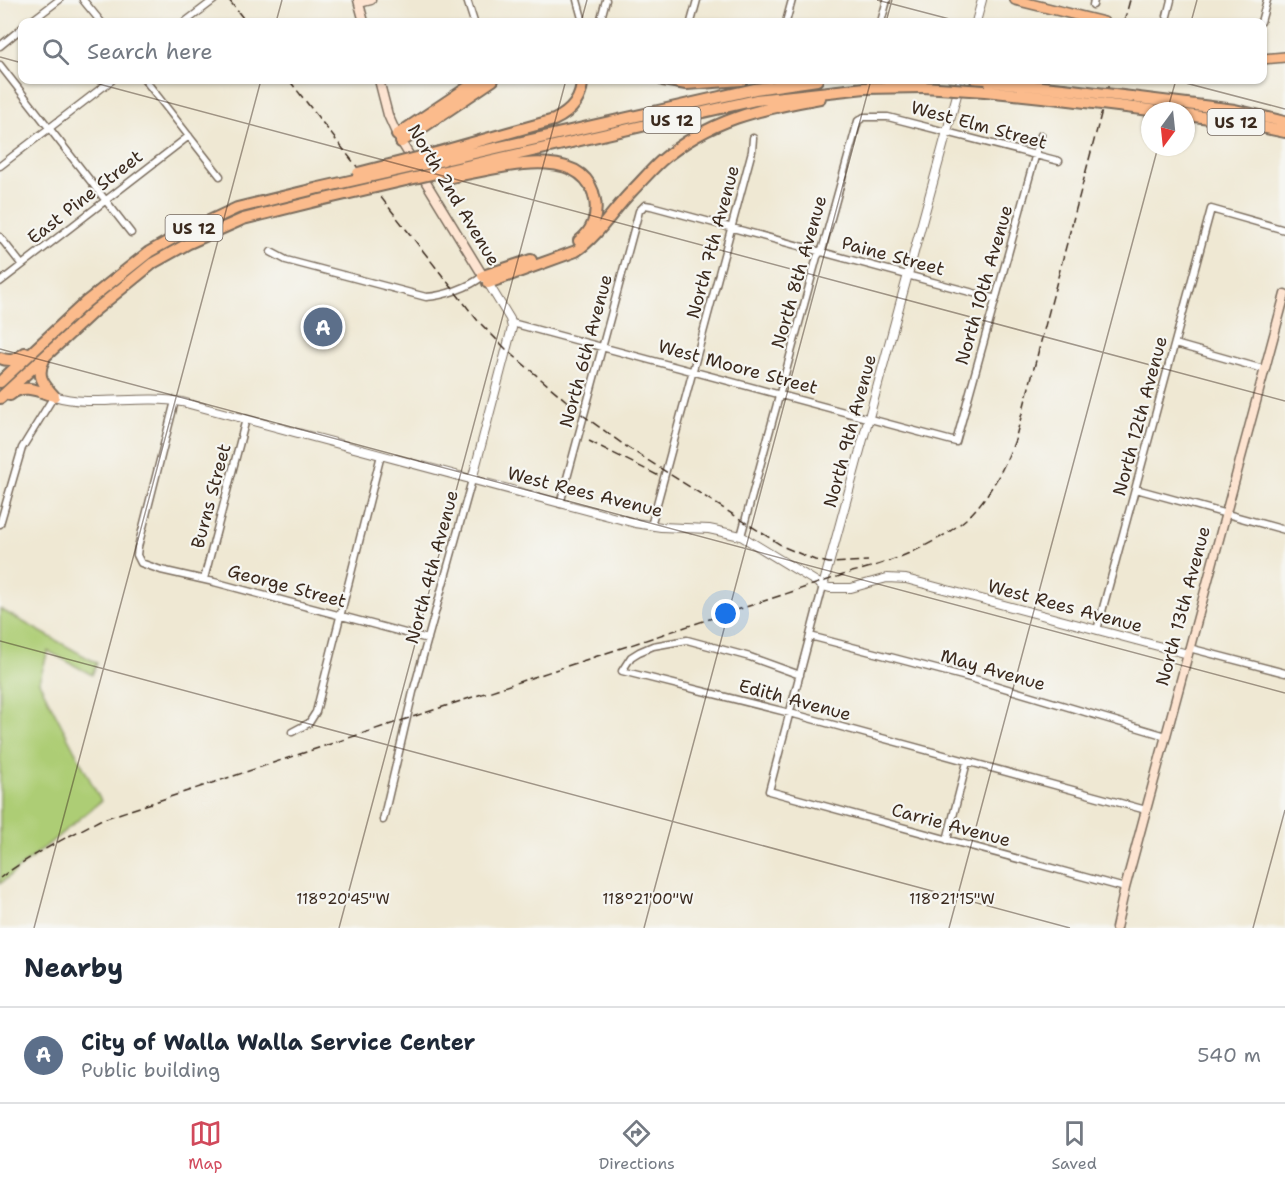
<!DOCTYPE html>
<meta charset="utf-8">
<style>
:root{--surface:#fff;--page:#f6f6f7;--text:#1f2937;--muted:#747a83;--line:#e0e1e3;--accent:#d1495b}
body{margin:0;font-family:"Shantell Sans",sans-serif;background:var(--page);color:var(--text)}
.compass{position:absolute;left:1141px;top:102px;width:54px;height:54px;border-radius:50%;background:var(--surface);box-shadow:0 2px 4px #0004;rotate:195deg}
.you{position:absolute;left:726px;top:614px;width:21px;height:21px;margin:-15px;border:4px solid #fff;border-radius:50%;background:#1a73e8;box-shadow:0 0 0 9px #1a73e833}
.badge{display:grid;place-items:center;width:39px;height:39px;border-radius:50%;background:var(--accent);color:#fff;font-size:20px;font-weight:700}
.pin{position:absolute;translate:-50% -50%;border:3px solid #fff;box-shadow:0 2px 6px #0006}
.list{margin:0;padding:0;list-style:none}
h2{display:flex;justify-content:space-between;align-items:center;height:78px;margin:0;padding:0 24px;font-size:26px}
h2 small{font-size:20px;font-weight:400;color:var(--muted)}
.list li{display:grid;grid-template-columns:39px 1fr auto;gap:18px;align-items:center;box-sizing:border-box;height:96px;padding:0 24px;border-top:2px solid var(--line)}
.list b{display:block;font-size:22px;white-space:nowrap}
.list p{margin:0;font-size:20px;white-space:nowrap;color:var(--muted)}
.list em{font-size:20px;font-style:normal;color:var(--muted)}
.icon{flex:none;width:33px;height:33px;fill:none;stroke:currentColor;stroke-width:2;stroke-linecap:round;stroke-linejoin:round}
.map{position:relative;flex:none;width:1285px;height:928px;overflow:hidden}
.search{position:absolute;background:var(--surface);box-shadow:0 2px 4px #0004;left:18px;right:18px;top:18px;height:66px;display:flex;align-items:center;gap:15px;box-sizing:border-box;padding:0 21px;border-radius:12px;color:var(--muted);font-size:22px}
.sheet{height:174px;background:var(--surface)}
nav{display:flex;justify-content:space-around;align-items:center;box-sizing:border-box;height:84px;border-top:2px solid var(--line);background:var(--surface);font-size:16px;color:var(--muted)}
nav a{display:grid;justify-items:center;gap:3px}
nav .on{color:var(--accent)}
.map>svg:first-child{display:block}
.green{fill:#adcd74;stroke:#747c49;stroke-width:1.5}
.lines{fill:none;stroke-linecap:round;stroke-linejoin:round}
.minor-casing{stroke:#7a6c5d;stroke-width:9}
.tertiary-casing{stroke:#7a6c5d;stroke-width:10}
.secondary-casing{stroke:#7a6c5d;stroke-width:11}
.primary-casing{stroke:#7a6c5d;stroke-width:12}
.motorway-casing{stroke:#7a6c5d;stroke-width:14}
.minor{stroke:#fff;stroke-width:6}
.tertiary{stroke:#fff;stroke-width:8}
.secondary{stroke:#fde4d1;stroke-width:8}
.primary{stroke:#fbbb8c;stroke-width:9}
.motorway{stroke:#fbbb8c;stroke-width:10}
.rail{stroke:#3b2a1e;stroke-width:1.5;stroke-dasharray:9 4.5;stroke-linecap:butt}
.motorway-bridge-casing{stroke:#7a6c5d;stroke-width:14;stroke-linecap:butt}
.motorway-bridge{stroke:#fbbb8c;stroke-width:10}
.ticks{fill:none;stroke:#3b2a1e;stroke-width:1.5;stroke-opacity:0.45}
.labels{text-anchor:middle;dominant-baseline:central;stroke-width:4.5;stroke-linejoin:round;paint-order:stroke}
.shield{fill:#f6f6f2;stroke:#73675e;stroke-width:1.5}
.shield-label{font-size:16px;font-weight:bold;fill:#3b2a1e}
.street-label{font-size:18px;fill:#3b2a1e;stroke:#f6f6f2}
.ticks-label{font-size:15px;text-anchor:middle;fill:#3b2a1e;stroke:#f6f6f2;stroke-width:4.5;stroke-linejoin:round;paint-order:stroke}
</style>
<div class="map">
<svg width="1285" height="928" viewBox="0 0 1285 928">
<rect width="100%" height="100%" fill="#f6f6f2"/>
<filter id="ink" filterUnits="userSpaceOnUse"><feTurbulence type="fractalNoise" baseFrequency=".0167" numOctaves="2"/><feDisplacementMap in="SourceGraphic" scale="12" xChannelSelector="R" yChannelSelector="G"/><feConvolveMatrix kernelMatrix="1 2 1 2 8 2 1 2 1" color-interpolation-filters="sRGB"/></filter>
<filter id="wash" filterUnits="userSpaceOnUse"><feTurbulence type="fractalNoise" baseFrequency=".008" numOctaves="4" result="noise"/><feDisplacementMap in="SourceGraphic" scale="24" xChannelSelector="R" yChannelSelector="G"/><feGaussianBlur stdDeviation="1.35" result="paint"/><feColorMatrix in="noise" values="0 0 0 0 0 0 0 0 0 0 0 0 0 0 0 0 0 1.4 0 .05"/><feComposite in="paint" operator="in"/></filter>
<g filter="url(#wash)">
<rect width="100%" height="100%" fill="#efe8d3"/>
<path class="green" d="M0 609 97 663 92 675 48 651 39 682 101 801 0 884Z"/>
</g>
<g filter="url(#ink)">
<g class="lines">
<g class="minor-casing">
<path id="minor" d="M83 0 101 22
M467 0 474 22
M577 0 583 22
M1093 5 1094 0
M1167 16 1171 0
M30 22 59 0
M185 22 214 0
M600 22 606 0
M691 22 697 0
M786 22 792 0
M881 22 887 0
M1261 22 1267 0
M0 46 22 28
M0 65 131 233
M145 80 220 176
M0 166 112 80
M0 237 22 265
M271 252 286 260 426 297C444 296 470 287 483 276
M0 282 189 136
M512 323 956 442 1041 135
M1175 344 1263 369
M175 401 138 547 137 555 141 563 161 570 214 582 428 639
M1136 489 1285 530
M560 504 639 211 645 205 651 206 996 299
M0 524 22 448 54 396
M651 526 752 151 753 138
M741 536 817 257 823 247 858 121 864 117H888L1059 161
M204 579 246 419
M823 586 769 791 1125 888
M1097 630 1211 209 1285 230
M810 636 974 679 1166 736
M1189 648 1285 673
M800 675 750 657 687 640 653 646 639 652 631 657 622 671 790 713 1146 810
M292 732 309 723 316 712 381 455
M383 820 413 692 472 480
M947 840 967 762"/>
</g>
<g class="tertiary-casing">
<path id="tertiary" d="M976 22 982 0
M54 396C91 408 141 394 182 402L635 523 661 527 709 529 741 536 823 586 830 588H851L887 578 906 579 1188 654
M472 480 512 328 510 319 488 283
M823 586 961 80"/>
</g>
<g class="secondary-casing">
<path id="secondary" d="M358 0 364 22
M359 3 371 0
M379 80 388 115 397 135 485 279
M1116 928 1125 888 1285 294"/>
</g>
<g class="primary-casing">
<path id="primary" d="M1015 0 1104 22
M1262 59 1285 57"/>
</g>
<g class="motorway-casing">
<path id="motorway" d="M663 80 686 84 742 80
M976 80 1063 89
M985 91 1061 99
M1131 97 1235 110 1285 122
M1134 108 1158 111
M1186 115 1233 121 1285 132
M397 135 479 80
M401 142 493 80
M440 152 554 120C571 112 582 99 582 80
M443 160 755 89 817 80
M449 170 756 100 865 88 923 87
M451 177C491 170 585 140 595 200 598 216 592 231 579 241
M483 276 531 260
M488 283 576 251C599 235 613 210 632 191 642 181 651 170 661 161 710 119 759 109 820 98
M0 358C10 362 16 360 25 353
M44 360C36 375 43 384 54 396
M0 382 86 302 149 252 181 234 237 208 319 188
M10 395C24 383 38 391 54 396
M0 398 94 311 153 263 189 243 243 219 320 200"/>
</g>
<use href="#minor" class="minor"/>
<use href="#tertiary" class="tertiary"/>
<use href="#secondary" class="secondary"/>
<use href="#primary" class="primary"/>
<use href="#motorway" class="motorway"/>
<path class="rail" d="M229 0 246 22
M1124 22 1130 0
M289 80 478 321 507 350 584 416 624 445 784 547 815 560 829 563 868 561
M589 441 661 477
M0 878C30 855 66 838 100 820L852 572C890 563 936 545 966 519 989 498 1004 468 1015 440L1110 80"/>
<g class="motorway-bridge-casing">
<path id="motorway-bridge" d="M923 87 985 91
M1063 89 1131 97
M1061 99 1134 108
M358 173 440 152
M319 188 443 160
M320 200 449 170"/>
</g>
<use href="#motorway-bridge" class="motorway-bridge"/>
</g>
</g>
<path class="ticks" d="M877 0 961 22M276 22 282 0M581 22 587 0M886 22 892 0M1191 22 1197 0M0 57 22 63M84 80 1285 401M1174 80 1285 109M1167 111 1176 80M0 349 1285 693M0 641 1070 928M34 928 261 80M339 928 566 80M644 928 871 80M949 928 1158 147M1253 928 1285 810"/>
<g class="labels">
<g class="shield">
<rect x="643.5" y="107" width="57" height="26" rx="4.5"/>
<rect x="1207.5" y="109" width="57" height="26" rx="4.5"/>
<rect x="165.5" y="215" width="57" height="26" rx="4.5"/>
</g>
<g class="shield-label">
<text x="672" y="120">US 12</text>
<text x="1236" y="122">US 12</text>
<text x="194" y="228">US 12</text>
</g>
<g class="street-label">
<text transform="translate(979 125) rotate(15)">West Elm Street</text>
<text transform="translate(454 195) rotate(59)">North 2nd Avenue</text>
<text transform="translate(85 197) rotate(-38)">East Pine Street</text>
<text transform="translate(713 242) rotate(-75)">North 7th Avenue</text>
<text transform="translate(893 256) rotate(15)">Paine Street</text>
<text transform="translate(799 272) rotate(-74)">North 8th Avenue</text>
<text transform="translate(984 285) rotate(-74)">North 10th Avenue</text>
<text transform="translate(586 351) rotate(-75)">North 6th Avenue</text>
<text transform="translate(738 367) rotate(15)">West Moore Street</text>
<text transform="translate(1140 416) rotate(-75)">North 12th Avenue</text>
<text transform="translate(850 431) rotate(-75)">North 9th Avenue</text>
<text transform="translate(585 492) rotate(14)">West Rees Avenue</text>
<text transform="translate(211 496) rotate(-75)">Burns Street</text>
<text transform="translate(432 567) rotate(-75)">North 4th Avenue</text>
<text transform="translate(287 586) rotate(15)">George Street</text>
<text transform="translate(1065 606) rotate(15)">West Rees Avenue</text>
<text transform="translate(1183 606) rotate(-75)">North 13th Avenue</text>
<text transform="translate(993 670) rotate(16)">May Avenue</text>
<text transform="translate(795 700) rotate(15)">Edith Avenue</text>
<text transform="translate(951 825) rotate(15)">Carrie Avenue</text>
</g>
</g>
<g class="ticks-label">
<text x="343" y="904">118°20'45"W</text>
<text x="648" y="904">118°21'00"W</text>
<text x="952" y="904">118°21'15"W</text>
</g>
</svg>
<svg class="compass" viewBox="-18 -18 36 36"><path d="M0-13l5 13h-10z" fill="#e53935"/><path d="M0 13l5-13h-10z" fill="#747a83"/></svg>
<div class="you"></div>
<div class="pin badge" style="left:323px;top:327px;background:#5c6f8a">A</div>
<div class="search"><svg class="icon" aria-label="search" viewBox="0 0 24 24"><circle cx="10" cy="10" r="6"/><path d="M15 15l6 6"/></svg>Search here</div>
</div>
<section class="sheet">
<h2>Nearby<small></small></h2>
<ul class="list">
<li><span class="badge" style="background:#5c6f8a">A</span><div><b>City of Walla Walla Service Center</b><p>Public building</p></div><em>540 m</em></li>
</ul>
</section>
<nav>
<a class="on"><svg class="icon" aria-label="map" viewBox="0 0 24 24"><path d="M3 6l6-2 6 2 6-2v14l-6 2-6-2-6 2zM9 4v14M15 6v14"/></svg>Map</a>
<a><svg class="icon" aria-label="directions" viewBox="0 0 24 24"><path d="M12 3l9 9-9 9-9-9zM9 14v-3h6M13 9l2 2-2 2"/></svg>Directions</a>
<a><svg class="icon" aria-label="saved" viewBox="0 0 24 24"><path d="M7 4h10v16l-5-4-5 4z"/></svg>Saved</a>
</nav>
